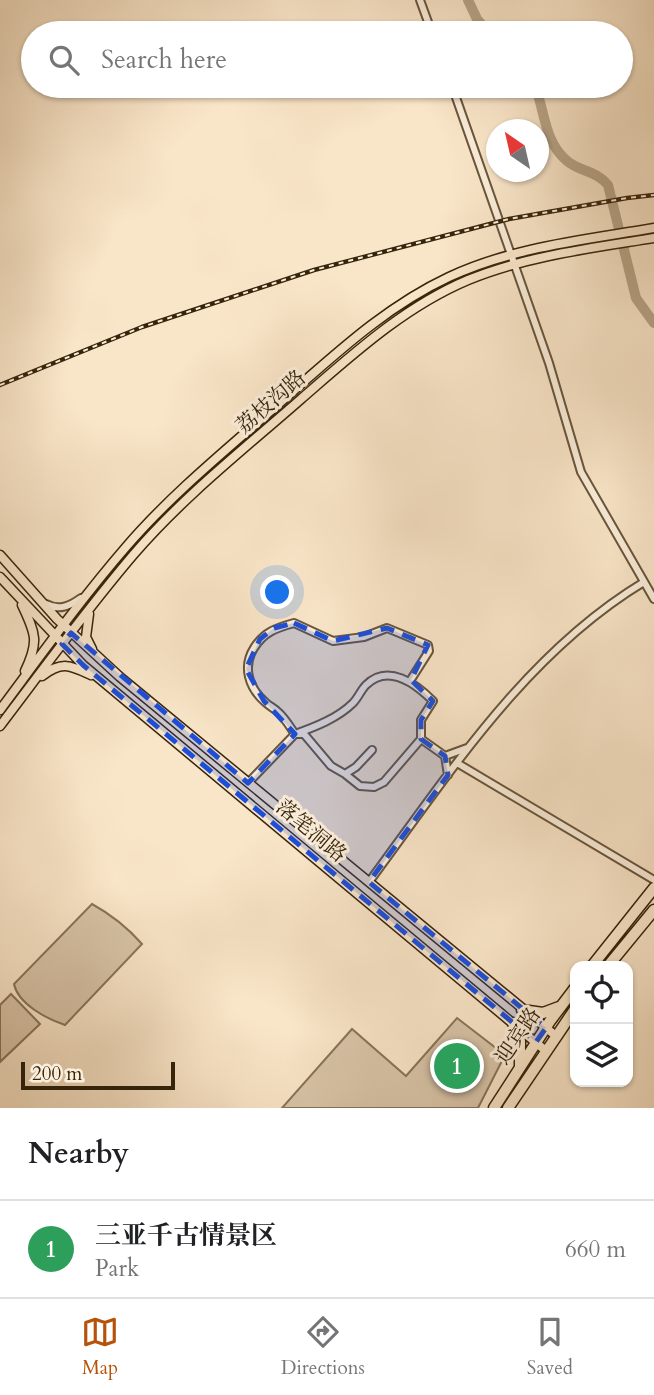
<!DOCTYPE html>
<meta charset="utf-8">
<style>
:root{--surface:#fff;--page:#f6f6f6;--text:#202124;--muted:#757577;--line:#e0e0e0;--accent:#b45309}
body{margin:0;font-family:Cardo,"Noto Serif SC",serif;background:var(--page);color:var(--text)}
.controls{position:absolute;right:21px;bottom:21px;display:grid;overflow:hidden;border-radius:14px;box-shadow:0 2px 5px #0004}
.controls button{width:63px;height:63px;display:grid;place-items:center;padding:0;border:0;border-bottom:2px solid var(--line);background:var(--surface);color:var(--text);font:35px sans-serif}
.compass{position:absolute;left:486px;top:119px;width:63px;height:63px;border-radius:50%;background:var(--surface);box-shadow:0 2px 5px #0004;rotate:326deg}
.scale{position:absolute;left:21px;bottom:18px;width:154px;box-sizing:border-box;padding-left:7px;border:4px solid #37250b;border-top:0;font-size:19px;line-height:24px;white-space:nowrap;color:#37250b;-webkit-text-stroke:5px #fbeedb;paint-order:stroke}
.you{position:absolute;left:278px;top:593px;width:24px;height:24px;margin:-18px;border:5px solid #fff;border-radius:50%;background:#1a73e8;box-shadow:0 0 0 10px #1a73e833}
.badge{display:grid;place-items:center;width:46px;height:46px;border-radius:50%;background:var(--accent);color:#fff;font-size:23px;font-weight:700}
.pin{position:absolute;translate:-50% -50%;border:4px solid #fff;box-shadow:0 2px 7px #0006}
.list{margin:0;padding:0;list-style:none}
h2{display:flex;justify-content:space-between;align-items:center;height:91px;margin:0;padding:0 28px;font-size:30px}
h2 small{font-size:23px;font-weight:400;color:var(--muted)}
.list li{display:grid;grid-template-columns:46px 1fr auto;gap:21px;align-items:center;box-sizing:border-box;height:98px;padding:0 28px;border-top:2px solid var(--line)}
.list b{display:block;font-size:26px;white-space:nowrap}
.list p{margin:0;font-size:23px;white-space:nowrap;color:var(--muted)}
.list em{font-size:23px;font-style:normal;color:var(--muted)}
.icon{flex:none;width:38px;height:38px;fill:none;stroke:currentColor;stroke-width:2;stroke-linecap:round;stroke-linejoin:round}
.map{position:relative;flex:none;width:654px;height:1108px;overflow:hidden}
.search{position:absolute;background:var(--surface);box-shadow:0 2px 5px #0004;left:21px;right:21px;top:21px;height:77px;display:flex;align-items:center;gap:18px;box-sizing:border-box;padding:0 24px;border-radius:38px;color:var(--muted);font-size:26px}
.sheet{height:189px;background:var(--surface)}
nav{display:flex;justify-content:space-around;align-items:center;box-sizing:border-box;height:98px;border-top:2px solid var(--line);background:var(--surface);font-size:19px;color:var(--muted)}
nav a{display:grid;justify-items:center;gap:4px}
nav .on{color:var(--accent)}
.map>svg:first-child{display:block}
.green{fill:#d8c4a8;stroke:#88745a;stroke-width:2}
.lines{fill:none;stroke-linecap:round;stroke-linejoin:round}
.river{stroke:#b7a488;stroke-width:10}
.minor-casing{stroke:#68553a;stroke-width:10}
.major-casing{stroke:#37250b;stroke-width:11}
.highway-casing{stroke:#37250b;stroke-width:13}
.minor{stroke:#fbeedb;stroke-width:6}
.major{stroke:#f9e5c8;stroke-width:8}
.highway{stroke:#f9e5c8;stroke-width:10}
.rail-casing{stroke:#37250b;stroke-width:4.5}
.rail{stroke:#fbeedb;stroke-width:2;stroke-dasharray:5;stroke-linecap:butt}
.marked{fill:#1d4ed8;fill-opacity:0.2;stroke:#1d4ed8;stroke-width:5;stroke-dasharray:14 9;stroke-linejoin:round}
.labels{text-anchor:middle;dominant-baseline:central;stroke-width:6;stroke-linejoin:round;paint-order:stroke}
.street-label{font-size:21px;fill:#37250b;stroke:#fbeedb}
</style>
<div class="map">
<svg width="654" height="1108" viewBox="0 0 654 1108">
<rect width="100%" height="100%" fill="#f9e5c8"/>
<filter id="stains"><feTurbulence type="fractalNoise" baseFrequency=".00286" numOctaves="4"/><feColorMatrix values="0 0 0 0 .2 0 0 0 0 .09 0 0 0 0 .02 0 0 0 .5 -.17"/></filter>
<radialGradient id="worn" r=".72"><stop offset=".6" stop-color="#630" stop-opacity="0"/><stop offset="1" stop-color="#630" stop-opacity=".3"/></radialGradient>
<path class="green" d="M92 904C112 915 127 927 142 944L65 1025C47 1019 18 1004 14 984Z
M11 994 40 1024 0 1062V1005Z
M457 1018 505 1055 478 1108H282L352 1029 406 1076Z"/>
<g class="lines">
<path class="river" d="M468 0 477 19 489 33
M535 86C545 111 544 141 566 160 579 172 596 170 608 185L636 298 654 323"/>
<g class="minor-casing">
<path id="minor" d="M420 0 432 33
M452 86 549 363 581 472 654 599
M46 604C59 611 70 606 81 598
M421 739 445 756
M457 763 654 880
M345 774 360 786 374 787 384 782 421 739V720L433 701C416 684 388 663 366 685 361 690 358 698 353 703 338 718 315 727 295 734 290 727 285 718 278 712 274 708 269 706 265 702 249 688 242 667 254 648 264 632 276 628 294 623L333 641 364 637 387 628 428 645 429 651 410 681
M448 775 445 756 467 748
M248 783 295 734H304L331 766 345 774 356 767 372 750
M369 882C449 774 526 653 644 582"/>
</g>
<g class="major-casing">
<path id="major" d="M0 555 57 619 120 677 556 1036
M0 577 83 665 546 1051
M22 605C36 634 39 642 25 671
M89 614 86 637 92 649
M42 676C62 661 69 665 91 675
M0 710C41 655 81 599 126 547 175 490 236 442 292 392 341 349 389 305 449 277 513 247 585 240 654 228
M0 726C44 668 87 609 134 554 183 497 244 449 301 399 353 354 404 307 468 280 526 256 592 248 654 238"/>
</g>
<g class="highway-casing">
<path id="highway" d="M592 966 654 888
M608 966 654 910
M522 1010 543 1013 559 1007
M513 1023 520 1041V1066
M494 1108 550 1021 575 988
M508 1108 575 1009"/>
</g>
<use href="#minor" class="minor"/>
<use href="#major" class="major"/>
<use href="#highway" class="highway"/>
<g class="rail-casing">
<path id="rail" d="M0 385 142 327 314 270 509 219 627 198 654 195"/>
</g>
<use href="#rail" class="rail"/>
</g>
<path class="marked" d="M294 623 333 641 387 628 428 645 411 680 433 701 421 720V739L445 756 448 775 369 882 546 1028 536 1042 83 665 62 644 71 633 248 783 295 734 264 701 246 669 260 639 274 628Z"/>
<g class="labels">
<g class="street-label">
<text transform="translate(271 402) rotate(-41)">荔枝沟路</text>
<text transform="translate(311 831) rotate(40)">落笔洞路</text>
<text transform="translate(518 1036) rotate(-56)">迎宾路</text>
</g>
</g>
<rect width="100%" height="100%" filter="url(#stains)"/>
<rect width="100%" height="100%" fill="url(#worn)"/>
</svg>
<div class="controls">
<button><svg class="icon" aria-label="locate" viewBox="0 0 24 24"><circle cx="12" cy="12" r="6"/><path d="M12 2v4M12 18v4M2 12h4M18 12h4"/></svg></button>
<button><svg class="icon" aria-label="layers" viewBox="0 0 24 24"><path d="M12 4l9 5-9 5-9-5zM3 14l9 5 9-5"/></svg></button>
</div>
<svg class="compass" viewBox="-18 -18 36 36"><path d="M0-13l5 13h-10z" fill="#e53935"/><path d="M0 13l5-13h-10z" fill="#757577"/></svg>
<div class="scale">200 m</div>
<div class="you"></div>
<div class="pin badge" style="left:457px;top:1066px;background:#2e9e5b">1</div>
<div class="search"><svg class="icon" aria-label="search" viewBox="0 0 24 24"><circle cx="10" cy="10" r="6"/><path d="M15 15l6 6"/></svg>Search here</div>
</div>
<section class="sheet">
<h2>Nearby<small></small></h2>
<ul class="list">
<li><span class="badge" style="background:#2e9e5b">1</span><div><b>三亚千古情景区</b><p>Park</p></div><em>660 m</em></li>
</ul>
</section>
<nav>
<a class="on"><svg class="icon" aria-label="map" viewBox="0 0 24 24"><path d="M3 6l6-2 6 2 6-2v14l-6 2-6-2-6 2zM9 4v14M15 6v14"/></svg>Map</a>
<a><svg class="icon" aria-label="directions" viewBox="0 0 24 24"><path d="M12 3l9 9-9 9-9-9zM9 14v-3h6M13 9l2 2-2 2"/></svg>Directions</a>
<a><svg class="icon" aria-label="saved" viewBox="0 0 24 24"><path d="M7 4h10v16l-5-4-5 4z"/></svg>Saved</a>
</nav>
